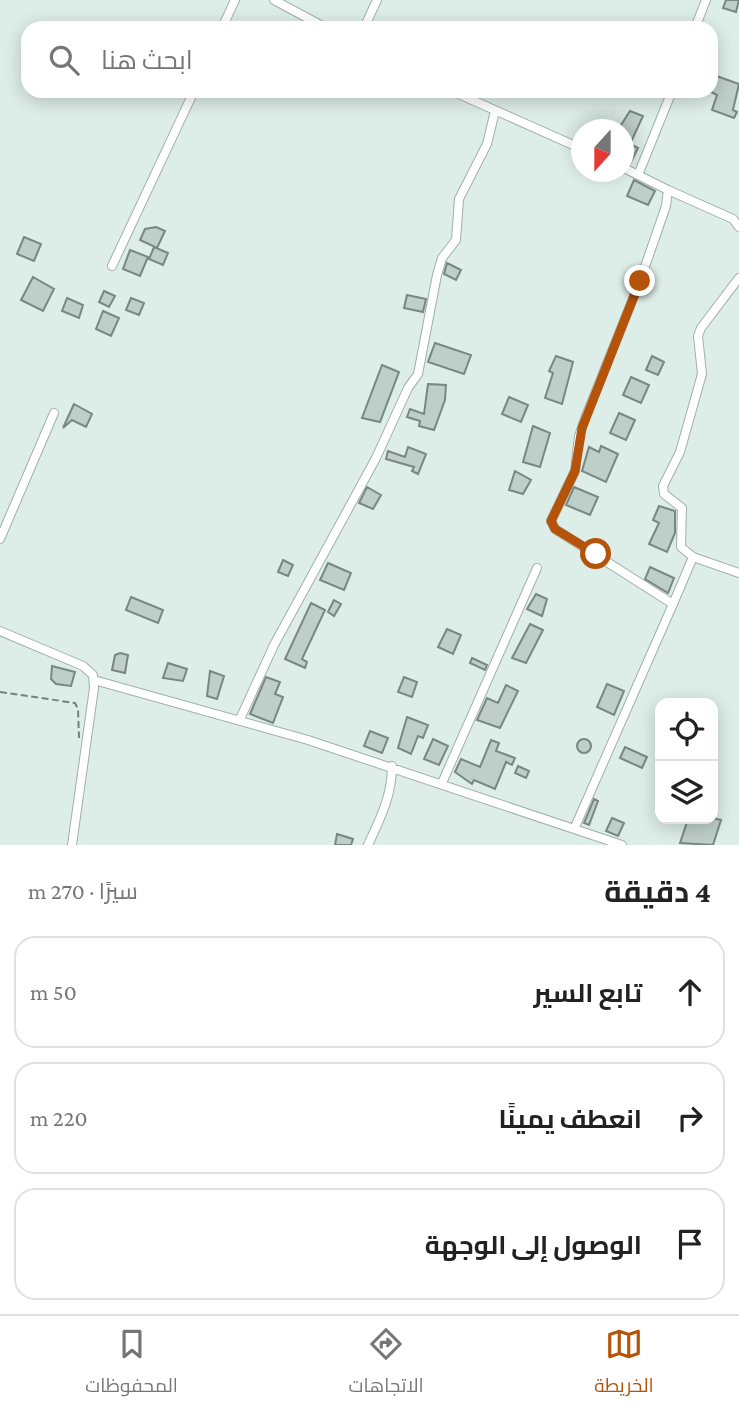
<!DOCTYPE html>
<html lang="ar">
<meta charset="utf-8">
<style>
:root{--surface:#fff;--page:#f2f2f2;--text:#222;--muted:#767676;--line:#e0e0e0;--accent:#b45309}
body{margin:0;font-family:"Crimson Pro",Cairo,serif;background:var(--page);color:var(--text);direction:rtl}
.controls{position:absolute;right:21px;bottom:21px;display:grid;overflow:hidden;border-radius:14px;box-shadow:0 4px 18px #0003}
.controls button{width:63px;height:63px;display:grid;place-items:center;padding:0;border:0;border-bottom:2px solid var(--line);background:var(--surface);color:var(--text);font:35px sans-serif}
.compass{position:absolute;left:571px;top:119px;width:63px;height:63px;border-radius:50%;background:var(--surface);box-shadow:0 4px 18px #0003;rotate:201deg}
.stop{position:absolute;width:21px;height:21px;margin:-16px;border:5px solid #b45309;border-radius:50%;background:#fff}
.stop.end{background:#b45309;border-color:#fff;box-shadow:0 2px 7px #0008}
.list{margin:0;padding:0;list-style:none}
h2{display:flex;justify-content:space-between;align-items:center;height:91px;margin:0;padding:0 28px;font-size:30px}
h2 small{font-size:23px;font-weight:400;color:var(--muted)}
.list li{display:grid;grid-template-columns:46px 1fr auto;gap:21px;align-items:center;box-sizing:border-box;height:112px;margin:0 14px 14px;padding:0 14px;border:2px solid var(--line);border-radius:21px}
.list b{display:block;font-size:26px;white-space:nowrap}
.list em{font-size:23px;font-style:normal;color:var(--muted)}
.icon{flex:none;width:38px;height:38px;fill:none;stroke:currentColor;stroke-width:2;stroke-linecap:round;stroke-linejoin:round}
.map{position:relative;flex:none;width:739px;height:845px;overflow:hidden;direction:ltr}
.search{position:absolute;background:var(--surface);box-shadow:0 4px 18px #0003;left:21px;right:21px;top:21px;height:77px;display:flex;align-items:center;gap:18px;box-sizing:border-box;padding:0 24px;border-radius:21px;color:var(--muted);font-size:26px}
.sheet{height:469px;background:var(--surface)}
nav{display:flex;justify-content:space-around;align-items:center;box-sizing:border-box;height:98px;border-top:2px solid var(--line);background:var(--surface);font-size:19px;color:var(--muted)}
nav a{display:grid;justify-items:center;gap:4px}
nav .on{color:var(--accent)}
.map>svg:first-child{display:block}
.building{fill:#becec8;stroke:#788782;stroke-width:2}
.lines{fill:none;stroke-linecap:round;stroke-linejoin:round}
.street-casing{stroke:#a0afaa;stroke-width:10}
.path{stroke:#76807d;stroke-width:2;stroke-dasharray:7 3.5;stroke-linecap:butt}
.street{stroke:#fff;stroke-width:8}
.route{stroke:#b45309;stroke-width:9}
</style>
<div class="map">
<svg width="739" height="845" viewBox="0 0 739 845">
<rect width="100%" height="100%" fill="#ddede8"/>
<path class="building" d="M726 0H739L736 12 723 8Z
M714 75 739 84 733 110 737 112 734 118 712 110 717 95 711 92Z
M630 111 643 116 630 144 638 148 630 164 624 160 627 145 624 143 621 125Z
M634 180 655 191 648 205 627 196Z
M156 227 165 231 157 248 140 240 145 229Z
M24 237 41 244 34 261 17 254Z
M154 247 168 253 163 265 149 259Z
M130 250 148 257 140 276 123 269Z
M447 263 461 270 456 280 444 274Z
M33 277 54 289 43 311 21 300Z
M104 291 115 296 109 307 99 302Z
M407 295 426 299 423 312 404 308Z
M67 298 83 305 79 318 62 311Z
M131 298 144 303 139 315 126 310Z
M103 311 119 318 111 336 96 329Z
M435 343 471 355 464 374 428 362Z
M556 356 573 362 562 404 545 398 553 373 549 371Z
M652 356 664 362 658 375 646 370Z
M382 365 399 372 380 422 362 418Z
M631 377 649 385 641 403 623 395Z
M428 384 446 385 445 400 434 430 419 426 420 421 407 417 410 409 424 414Z
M509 397 528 405 521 422 502 414Z
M74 404 92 414 86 427 72 420 63 428Z
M619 413 635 420 626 440 610 433Z
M533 426 550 433 540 467 523 462Z
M601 446 618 454 606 482 582 471 589 447 599 452Z
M408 447 426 454 418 474 412 471 414 467 386 459 388 451 405 457Z
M515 471 531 480 523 494 509 490Z
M367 487 381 495 373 509 359 503Z
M574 487 598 497 590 515 566 505Z
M659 506 675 511V533L667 552 649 544 659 523 653 520Z
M283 560 293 565 288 576 278 572Z
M328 563 351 573 344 590 320 580Z
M650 567 674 578 668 593 645 579Z
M536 594 547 599 542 616 527 609Z
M131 597 163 610 158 623 126 610Z
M334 600 341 604 334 616 328 612Z
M311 603 325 610 302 659 307 662 305 668 285 659Z
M530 624 543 630 526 663 512 658Z
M447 629 461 635 453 654 438 647Z
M120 653 128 655 125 673 112 670 115 655Z
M472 658 487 665 485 670 470 663Z
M168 663 187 669 183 681 163 678Z
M52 666 75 672 71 686 56 684 51 679Z
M210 671 224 676 217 699 207 696Z
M266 677 280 682 275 694 283 697 273 723 250 714Z
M404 677 417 682 412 697 398 692Z
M607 684 624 691 614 715 597 707Z
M506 685 518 691 500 728 477 720 487 698 498 703Z
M407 717 428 725 423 738 418 736 411 754 398 748Z
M370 731 388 738 382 753 364 746Z
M433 739 448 746 439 765 424 759Z
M577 746a7 7 0 1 1 14 0a7 7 0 1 1-14 0Z
M491 740 499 743 496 751 515 758 512 765 506 762 495 789 474 780 472 784 455 772 461 759 480 767Z
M625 747 647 757 642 768 620 758Z
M518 766 529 771 526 778 515 773Z
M594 799 598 801 589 825 584 823Z
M612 818 624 823 618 836 606 831Z
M713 818 721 820 713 845 680 843 688 819Z
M337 834 353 839 351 845H335Z"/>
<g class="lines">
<g class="street-casing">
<path id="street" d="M274 0 326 28
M222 28 235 0
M364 28 377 0
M695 28 706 0
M452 91 582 149
M624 168 668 190 666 206 640 281 586 416 579 436 575 471 551 521 555 529 673 604 693 557 739 573
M638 175 672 91
M668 190 733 219 739 227
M112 266 194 91
M0 539 54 413
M693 557 681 547 682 508 664 494 663 486 680 452 702 374 698 336 701 328 739 278
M0 631 83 666 93 675 94 688 72 845
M94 680 308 740 622 845
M240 719 274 645 376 458 408 388 418 374 437 275 442 258 456 240 459 199 487 144 495 111
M442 783 537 568
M575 827 673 604
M368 845C380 819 392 796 392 766"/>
</g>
<path class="path" d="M0 692 75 703 78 709 79 738"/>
<use href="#street" class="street"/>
</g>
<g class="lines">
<path class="route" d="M596 554 555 529 551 521 575 471 582 428 640 281"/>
</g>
</svg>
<div class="controls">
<button><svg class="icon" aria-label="locate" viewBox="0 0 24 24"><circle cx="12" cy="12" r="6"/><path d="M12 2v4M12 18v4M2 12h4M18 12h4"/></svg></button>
<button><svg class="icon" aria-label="layers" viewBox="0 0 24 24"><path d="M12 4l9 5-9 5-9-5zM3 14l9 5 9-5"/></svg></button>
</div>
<svg class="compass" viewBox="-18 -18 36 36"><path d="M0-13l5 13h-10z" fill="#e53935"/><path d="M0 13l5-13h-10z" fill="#767676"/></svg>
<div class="stop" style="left:596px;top:554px"></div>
<div class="stop end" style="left:640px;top:281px"></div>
<div class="search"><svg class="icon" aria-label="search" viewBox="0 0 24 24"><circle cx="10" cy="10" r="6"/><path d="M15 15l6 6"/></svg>ابحث هنا</div>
</div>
<section class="sheet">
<h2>4 دقيقة<small>سيرًا · 270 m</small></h2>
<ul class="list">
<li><svg class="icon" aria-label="ahead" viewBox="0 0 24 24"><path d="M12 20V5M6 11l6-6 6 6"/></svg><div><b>تابع السير</b></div><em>50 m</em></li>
<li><svg class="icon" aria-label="right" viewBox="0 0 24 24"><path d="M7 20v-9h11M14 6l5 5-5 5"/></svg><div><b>انعطف يمينًا</b></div><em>220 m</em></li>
<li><svg class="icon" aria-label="arrive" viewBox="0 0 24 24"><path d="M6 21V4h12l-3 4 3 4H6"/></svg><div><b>الوصول إلى الوجهة</b></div></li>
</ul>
</section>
<nav>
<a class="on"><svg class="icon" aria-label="map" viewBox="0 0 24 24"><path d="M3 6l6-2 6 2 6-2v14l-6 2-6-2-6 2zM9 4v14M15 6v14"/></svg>الخريطة</a>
<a><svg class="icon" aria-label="directions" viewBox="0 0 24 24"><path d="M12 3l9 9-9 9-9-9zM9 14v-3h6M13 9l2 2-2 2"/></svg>الاتجاهات</a>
<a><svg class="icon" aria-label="saved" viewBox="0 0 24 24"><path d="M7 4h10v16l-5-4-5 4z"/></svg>المحفوظات</a>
</nav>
